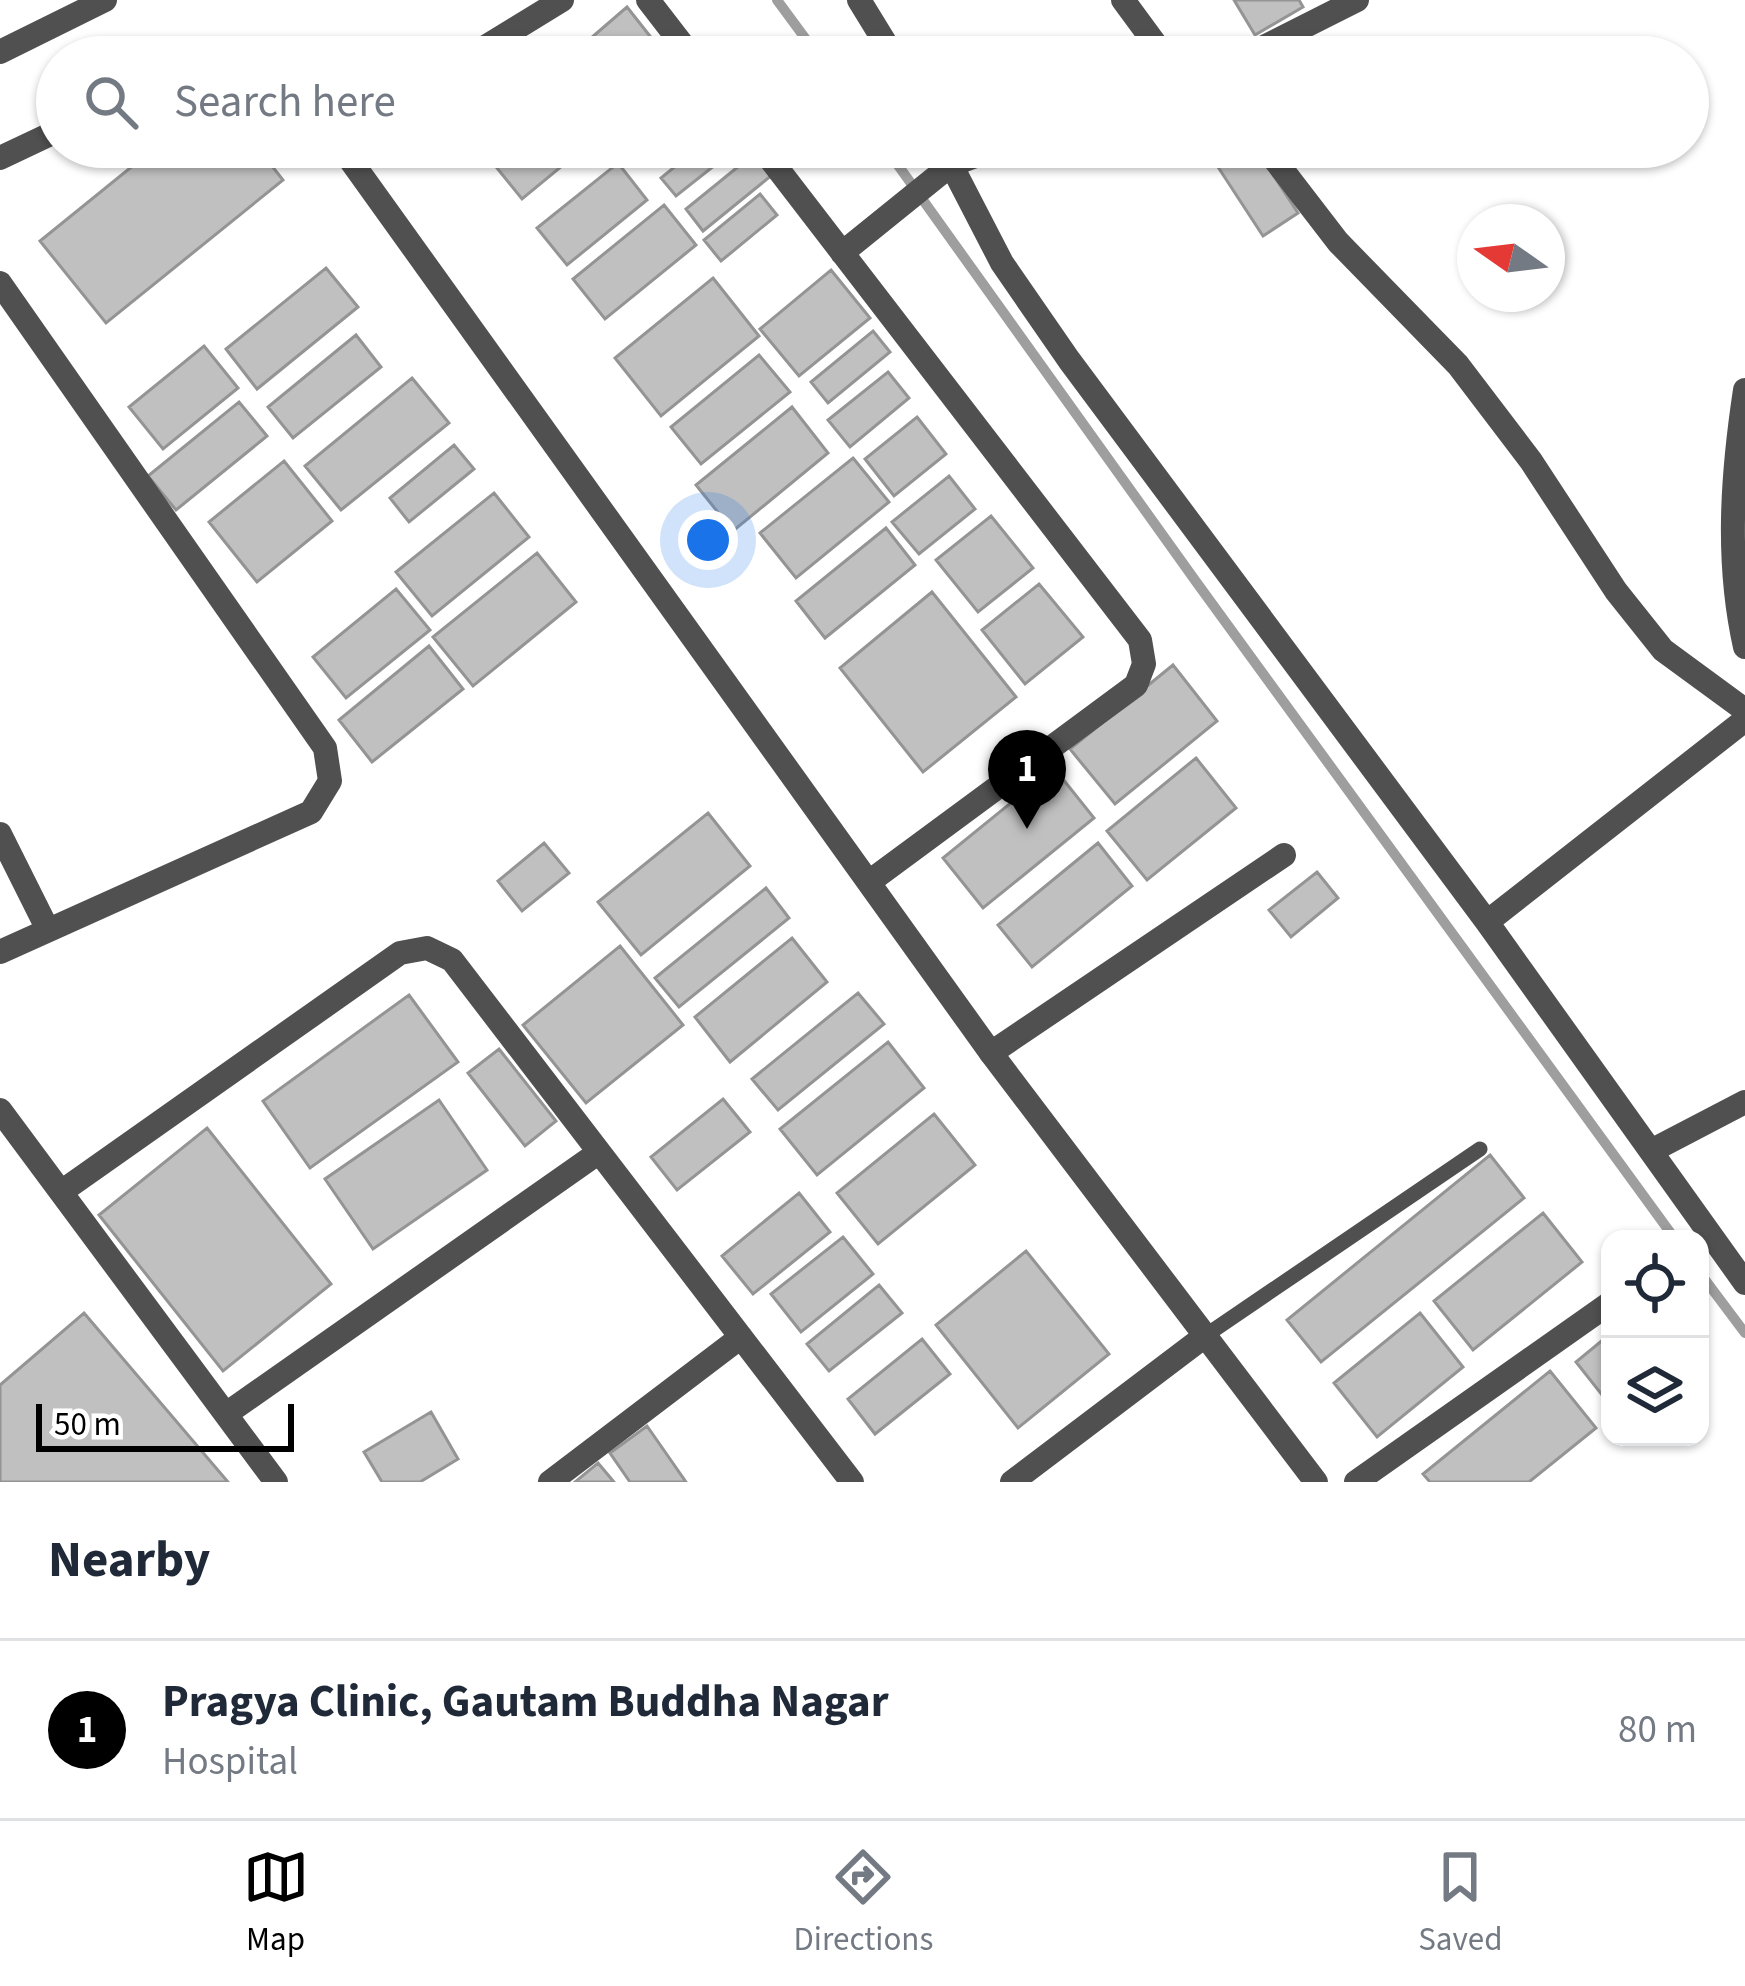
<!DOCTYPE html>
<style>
:root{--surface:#fff;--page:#f2f2f3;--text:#1f2937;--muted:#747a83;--line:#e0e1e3;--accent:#000}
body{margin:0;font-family:"Source Sans 3",sans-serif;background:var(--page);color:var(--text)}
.controls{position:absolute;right:36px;bottom:36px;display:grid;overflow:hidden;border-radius:24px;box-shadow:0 3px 9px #0004}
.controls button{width:108px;height:108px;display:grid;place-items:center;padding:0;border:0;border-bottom:3px solid var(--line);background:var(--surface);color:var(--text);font:60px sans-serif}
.compass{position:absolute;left:1457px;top:204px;width:108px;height:108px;border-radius:50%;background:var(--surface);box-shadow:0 3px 9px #0004;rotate:284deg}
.scale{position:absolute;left:36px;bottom:30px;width:258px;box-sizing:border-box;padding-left:12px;border:6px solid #000;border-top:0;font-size:33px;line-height:42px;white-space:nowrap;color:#000;-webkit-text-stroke:9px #fff;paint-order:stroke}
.you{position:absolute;left:708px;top:540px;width:42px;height:42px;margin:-30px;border:9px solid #fff;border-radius:50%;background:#1a73e8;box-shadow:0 0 0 18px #1a73e833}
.badge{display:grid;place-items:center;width:78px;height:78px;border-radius:50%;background:var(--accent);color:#fff;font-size:39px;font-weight:700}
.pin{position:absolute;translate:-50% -99px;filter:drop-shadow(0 3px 6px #0008)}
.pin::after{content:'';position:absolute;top:63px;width:42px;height:36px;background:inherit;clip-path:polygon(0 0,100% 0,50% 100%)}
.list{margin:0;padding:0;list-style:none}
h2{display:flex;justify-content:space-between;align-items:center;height:156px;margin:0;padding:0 48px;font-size:51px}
h2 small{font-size:39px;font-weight:400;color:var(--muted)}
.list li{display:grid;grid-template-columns:78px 1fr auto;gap:36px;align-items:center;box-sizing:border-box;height:180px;padding:0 48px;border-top:3px solid var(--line)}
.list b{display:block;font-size:45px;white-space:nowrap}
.list p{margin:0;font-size:39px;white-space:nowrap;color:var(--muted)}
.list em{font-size:39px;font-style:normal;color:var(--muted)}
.icon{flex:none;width:66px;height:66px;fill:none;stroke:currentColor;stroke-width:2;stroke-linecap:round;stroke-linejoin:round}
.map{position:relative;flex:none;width:1745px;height:1482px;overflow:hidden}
.search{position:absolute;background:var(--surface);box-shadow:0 3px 9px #0004;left:36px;right:36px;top:36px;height:132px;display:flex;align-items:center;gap:30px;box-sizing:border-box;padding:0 42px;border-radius:66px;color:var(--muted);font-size:45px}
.sheet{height:336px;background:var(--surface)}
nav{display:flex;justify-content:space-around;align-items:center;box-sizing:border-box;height:168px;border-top:3px solid var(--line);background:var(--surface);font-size:33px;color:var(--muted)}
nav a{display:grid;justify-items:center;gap:6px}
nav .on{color:var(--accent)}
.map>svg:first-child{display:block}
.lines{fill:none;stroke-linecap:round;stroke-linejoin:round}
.stream{stroke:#9e9e9e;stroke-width:10}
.building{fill:#c0c0c0;stroke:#949494;stroke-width:3}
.service{stroke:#505050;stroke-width:15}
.minor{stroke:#505050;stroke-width:24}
.tertiary{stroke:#505050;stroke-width:24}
</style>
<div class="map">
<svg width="1745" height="1482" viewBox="0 0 1745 1482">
<rect width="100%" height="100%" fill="#fff"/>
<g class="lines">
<path class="stream" d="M777 0 819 57
M885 147 1197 583 1675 1239
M1700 1273 1745 1333"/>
</g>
<path class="building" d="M1234 0H1299L1303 7 1255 35Z
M627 7 657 45 641 57H569Z
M540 44 550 57H524Z
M156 147H257L283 180 106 323 40 241Z
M480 147H585L522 199Z
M640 147H669L651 161Z
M699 147H723L729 154 676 196 661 178Z
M1205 147H1255L1298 213 1263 236Z
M755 153 772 175 703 231 686 209Z
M618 163 647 200 567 265 537 228Z
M760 194 777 215 721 261 704 240Z
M664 205 696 245 605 319 573 279Z
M326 268 358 307 257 389 226 349Z
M831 270 870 318 799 376 760 329Z
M713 278 759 336 661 416 615 358Z
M873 331 890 352 828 403 811 382Z
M356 335 381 367 293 438 268 407Z
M204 346 238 388 163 449 129 407Z
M759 355 790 392 701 464 671 427Z
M888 372 909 398 850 447 828 420Z
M412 378 449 423 341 510 305 466Z
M239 402 267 436 176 510 148 476Z
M792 407 828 453 733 531 696 485Z
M917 417 946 454 894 496 865 459Z
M454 445 474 469 409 522 390 498Z
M853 458 889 502 796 578 760 533Z
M284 461 332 521 257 582 209 522Z
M949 476 975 509 919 554 892 522Z
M494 493 529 537 432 616 396 572Z
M991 516 1033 568 978 612 936 560Z
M886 528 915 565 825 638 796 601Z
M537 553 576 602 473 686 433 637Z
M1039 584 1083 637 1025 684 982 630Z
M396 589 430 630 346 698 313 657Z
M932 592 1016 697 923 772 840 668Z
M429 646 463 689 372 762 339 720Z
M1173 665 1217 721 1115 804 1070 749Z
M1196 758 1236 808 1147 880 1107 831Z
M1054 768 1094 818 983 908 943 858Z
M708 813 750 866 641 955 598 902Z
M544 843 569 873 522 911 498 881Z
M1098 843 1132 886 1032 967 998 925Z
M1317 872 1338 898 1291 937 1269 910Z
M766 888 789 918 679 1007 655 978Z
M792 938 827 982 730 1062 695 1017Z
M620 946 683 1025 586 1103 523 1025Z
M858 993 884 1024 778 1110 752 1079Z
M409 995 458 1062 310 1168 263 1101Z
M888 1042 924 1088 817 1175 780 1129Z
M499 1049 556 1121 525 1146 468 1073Z
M723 1099 750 1132 677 1190 651 1157Z
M439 1100 487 1170 373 1249 325 1179Z
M934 1114 975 1165 878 1244 837 1193Z
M207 1128 331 1284 223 1371 99 1215Z
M1490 1155 1524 1198 1321 1362 1287 1320Z
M799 1193 830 1232 753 1294 722 1256Z
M1543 1213 1582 1262 1473 1350 1434 1301Z
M843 1237 873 1274 801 1332 771 1294Z
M1026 1251 1109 1354 1018 1428 936 1325Z
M879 1285 902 1313 829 1371 807 1344Z
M84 1313 228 1482H0V1385Z
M1420 1313 1463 1367 1377 1437 1334 1383Z
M1610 1334V1405L1576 1362Z
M922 1339 950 1374 875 1434 848 1399Z
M1550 1371 1596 1428 1529 1482H1430L1423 1474Z
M431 1412 458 1459 420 1482H382L364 1452Z
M647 1426 686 1482H630L610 1453Z
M598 1463 614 1482H575Z"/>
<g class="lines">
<path class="service" d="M1205 1336 1480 1149"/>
<path class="minor" d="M648 0 692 57
M859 0 894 57
M1123 0 1165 57
M0 52 105 0
M469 57 562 0
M1244 57 1357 0
M761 147 1140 640 1144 664 1136 685 869 882
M942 147 1002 263 1069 360 1487 922 1745 1283
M1265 147 1338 242 1458 365 1531 461 1616 591 1663 650 1745 710
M842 253 951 165 1000 147
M0 283 325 748 330 781 311 812 0 952
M1745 390C1732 476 1726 562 1745 647
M0 834 48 930
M1487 922 1745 720
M991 1053 1284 855
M0 1110 276 1482
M1651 1151 1745 1102
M61 1192 400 953 427 948 452 960 852 1482
M226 1414 598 1153
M550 1482 741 1337
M1012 1482 1205 1336
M1356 1482 1610 1303"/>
<path class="tertiary" d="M341 147 991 1053 1316 1482
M0 158 57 131"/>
</g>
</svg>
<div class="controls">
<button><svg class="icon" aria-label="locate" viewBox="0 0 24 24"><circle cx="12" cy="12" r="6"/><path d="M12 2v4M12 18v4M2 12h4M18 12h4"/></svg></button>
<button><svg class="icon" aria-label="layers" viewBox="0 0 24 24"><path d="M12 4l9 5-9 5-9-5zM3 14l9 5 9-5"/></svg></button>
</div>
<svg class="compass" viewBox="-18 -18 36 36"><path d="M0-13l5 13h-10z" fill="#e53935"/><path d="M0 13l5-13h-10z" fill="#747a83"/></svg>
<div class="scale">50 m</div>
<div class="you"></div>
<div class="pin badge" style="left:1027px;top:829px">1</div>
<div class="search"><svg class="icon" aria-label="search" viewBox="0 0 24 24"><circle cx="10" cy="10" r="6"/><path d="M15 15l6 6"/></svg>Search here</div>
</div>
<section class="sheet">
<h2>Nearby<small></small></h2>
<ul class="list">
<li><span class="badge">1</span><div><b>Pragya Clinic, Gautam Buddha Nagar</b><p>Hospital</p></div><em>80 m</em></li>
</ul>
</section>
<nav>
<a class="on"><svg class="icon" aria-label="map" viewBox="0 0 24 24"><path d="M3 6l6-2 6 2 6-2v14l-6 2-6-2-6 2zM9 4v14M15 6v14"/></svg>Map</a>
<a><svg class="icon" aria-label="directions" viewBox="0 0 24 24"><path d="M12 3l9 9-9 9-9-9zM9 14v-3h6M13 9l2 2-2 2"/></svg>Directions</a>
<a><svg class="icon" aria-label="saved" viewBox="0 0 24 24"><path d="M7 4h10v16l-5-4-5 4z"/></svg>Saved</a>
</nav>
